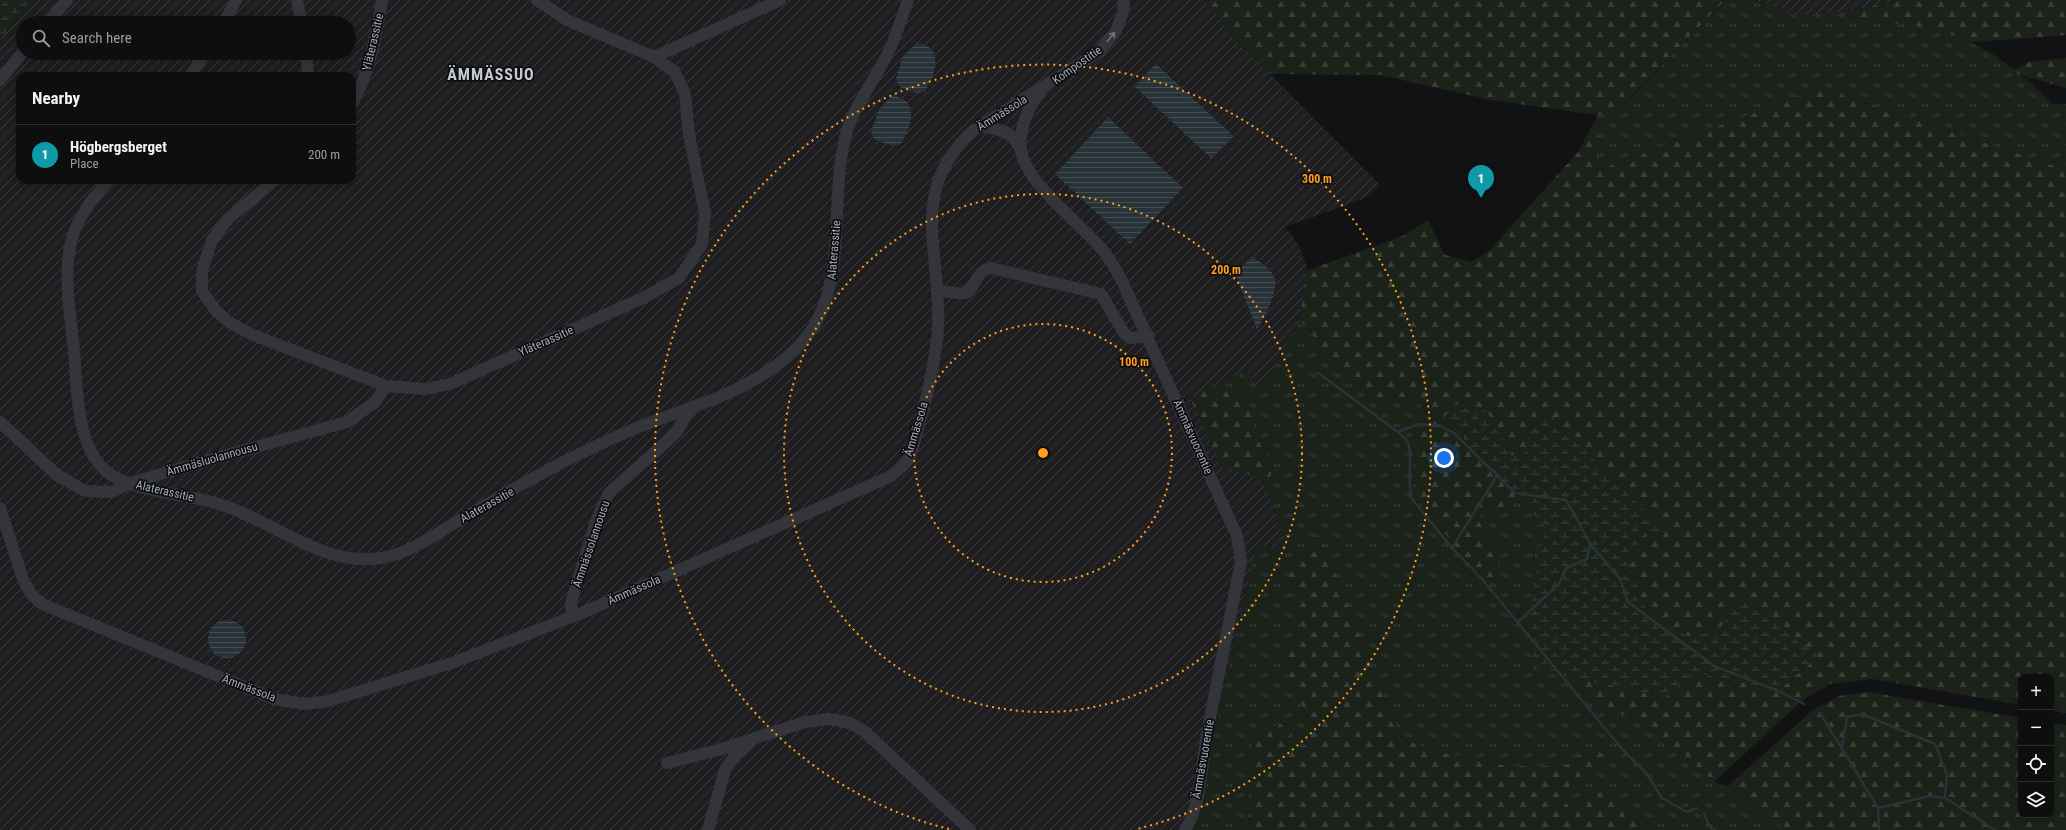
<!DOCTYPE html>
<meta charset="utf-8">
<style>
:root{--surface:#0e0e0f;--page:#1c1c1d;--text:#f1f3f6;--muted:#9b9c9e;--line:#2e2e2f;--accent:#ff9e1f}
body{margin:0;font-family:"Roboto Condensed",sans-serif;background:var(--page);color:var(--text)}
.controls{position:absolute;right:12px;bottom:12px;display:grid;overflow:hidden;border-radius:8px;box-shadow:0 2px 10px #0003}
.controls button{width:36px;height:36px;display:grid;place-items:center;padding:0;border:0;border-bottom:1px solid var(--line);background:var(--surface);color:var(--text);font:20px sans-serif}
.you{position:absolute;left:1444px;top:458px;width:14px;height:14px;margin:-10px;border:3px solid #fff;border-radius:50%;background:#1a73e8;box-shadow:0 0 0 6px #1a73e833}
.badge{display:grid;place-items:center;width:26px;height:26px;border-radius:50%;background:var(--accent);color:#fff;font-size:13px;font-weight:700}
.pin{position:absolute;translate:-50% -33px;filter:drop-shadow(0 1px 2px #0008)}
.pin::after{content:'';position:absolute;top:21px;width:14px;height:12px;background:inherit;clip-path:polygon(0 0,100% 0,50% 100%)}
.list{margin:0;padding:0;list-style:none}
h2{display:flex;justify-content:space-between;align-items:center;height:52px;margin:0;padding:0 16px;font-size:17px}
h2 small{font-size:13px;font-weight:400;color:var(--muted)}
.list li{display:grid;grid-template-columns:26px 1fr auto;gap:12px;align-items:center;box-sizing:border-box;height:60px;padding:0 16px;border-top:1px solid var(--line)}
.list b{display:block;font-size:15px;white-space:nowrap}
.list p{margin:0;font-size:13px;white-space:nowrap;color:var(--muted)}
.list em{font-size:13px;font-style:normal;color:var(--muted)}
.icon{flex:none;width:22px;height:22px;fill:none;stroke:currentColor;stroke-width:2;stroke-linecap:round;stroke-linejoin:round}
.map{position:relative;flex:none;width:2066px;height:830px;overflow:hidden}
.search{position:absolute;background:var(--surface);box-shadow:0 2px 10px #0003;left:16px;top:16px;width:340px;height:44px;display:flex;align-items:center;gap:10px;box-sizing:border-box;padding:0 14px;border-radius:22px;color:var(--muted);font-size:15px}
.panel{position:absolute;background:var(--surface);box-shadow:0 2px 10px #0003;left:16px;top:72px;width:340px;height:112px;border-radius:12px}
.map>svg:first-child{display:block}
.industrial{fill:url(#industrial-furrows);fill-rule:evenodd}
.grass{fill:url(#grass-tufts)}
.forest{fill:url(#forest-firs)}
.wetland{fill:url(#wetland-marsh)}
.water{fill:url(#water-rules)}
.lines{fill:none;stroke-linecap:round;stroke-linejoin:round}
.stream{stroke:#283339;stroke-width:2.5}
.minor{stroke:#33353a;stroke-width:12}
.oneway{stroke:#70757e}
.ring{fill:none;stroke:#ff9e1f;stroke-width:2;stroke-dasharray:2 4}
.labels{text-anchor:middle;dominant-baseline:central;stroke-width:3.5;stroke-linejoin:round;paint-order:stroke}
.street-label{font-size:12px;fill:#a2aab6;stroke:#0d0d0f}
.district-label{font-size:16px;font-weight:bold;letter-spacing:1px;fill:#c4c9d2;stroke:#0d0d0f}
.centre{fill:#ff9e1f;stroke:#0d0d0f;stroke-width:2}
.ring-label{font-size:12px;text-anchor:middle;font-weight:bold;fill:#ff9e1f;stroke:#0d0d0f;stroke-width:3.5;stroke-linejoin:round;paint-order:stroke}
</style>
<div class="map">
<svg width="2066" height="830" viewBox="0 0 2066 830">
<defs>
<pattern id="industrial-furrows" width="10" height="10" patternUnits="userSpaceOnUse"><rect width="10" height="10" fill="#1e1e21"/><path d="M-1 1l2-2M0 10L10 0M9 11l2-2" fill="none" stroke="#3c3c3f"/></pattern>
<pattern id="grass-tufts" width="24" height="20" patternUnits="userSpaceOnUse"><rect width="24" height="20" fill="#1a221a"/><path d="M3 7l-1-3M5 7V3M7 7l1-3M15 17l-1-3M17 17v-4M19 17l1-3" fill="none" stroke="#383f39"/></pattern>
<pattern id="forest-firs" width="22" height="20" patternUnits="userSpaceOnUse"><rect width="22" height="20" fill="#1a221a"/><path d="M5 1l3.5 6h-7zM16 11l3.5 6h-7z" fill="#383f39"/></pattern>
<pattern id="wetland-marsh" width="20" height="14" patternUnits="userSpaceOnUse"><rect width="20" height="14" fill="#1a221a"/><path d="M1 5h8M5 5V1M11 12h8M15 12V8" fill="none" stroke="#383f39"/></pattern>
<pattern id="water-rules" width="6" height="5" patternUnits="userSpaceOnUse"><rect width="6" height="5" fill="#283339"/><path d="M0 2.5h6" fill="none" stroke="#444e53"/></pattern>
</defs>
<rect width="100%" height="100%" fill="#121214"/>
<path class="industrial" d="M32 0H1206L1228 31 1380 185 1368 197 1285 227 1299 245 1308 270 1305 277 1300 320 1262 388 1256 387 1262 479 1289 548H1256L1192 830H0V40ZM23 23H349V53H23ZM20 76H352V180H20Z
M1755 0H1896L1886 4 1840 12 1796 16Z"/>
<path class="grass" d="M1725 0H1755L1796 16 1840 12 1850 17C1878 21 1907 23 1935 29 1980 40 2021 71 2052 104H2066V170L1821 88 1599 170V115L1623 106Z
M1300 320 1370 401 1413 396 1428 413 1415 448 1414 495 1503 552 1484 534 1478 517 1555 485 1590 697 1662 736 1714 782 1728 786 1787 830H1656L1608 788 1569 809 1558 794 1565 766H1508L1430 750 1400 737 1319 533 1289 575 1303 630 1282 658 1305 712 1306 745 1251 758 1248 830H1192L1256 547 1289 548 1267 492 1273 466 1259 442 1245 395 1233 388 1215 395 1205 391 1246 370 1256 387 1262 388Z"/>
<path class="forest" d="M1206 0H1725L1622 106 1599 115V170L1821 88 2066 170V713L2051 711V677H2021V705L1873 679 1830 684 1803 700 1714 782 1662 736 1590 697 1526 619 1541 587 1535 554 1546 537 1555 485 1478 517 1484 534 1503 551 1495 581 1482 579 1414 495 1415 448 1428 412 1413 396 1370 401 1300 320 1305 277 1308 270 1403 236 1428 220 1445 255 1471 262 1489 251 1578 152 1598 115 1491 100 1380 75 1271 74 1228 31Z
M1896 0H2066V35L1972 42 1935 29 1850 17 1840 12 1886 4Z
M2066 58V88L2011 72 2028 62Z
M1233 388 1245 395 1259 442 1273 466 1267 492 1262 479 1221 466 1190 398 1205 391 1215 395Z
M1319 532 1400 737 1430 750 1508 766H1565L1593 745 1606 758 1559 794 1570 809 1608 788 1656 830H1248L1252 738 1280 723 1300 746 1306 745 1305 712 1282 658 1303 630 1289 575Z
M1868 692 2021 718V815H2051V723L2066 725V830H1787L1728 786 1813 710 1839 696Z"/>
<path class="wetland" d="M0 0H32L0 39Z
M1460 400 1487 412 1511 455H1525L1529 433 1547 411 1665 531 1644 535 1627 560 1648 616 1689 636 1718 631 1741 598 1819 656 1779 690 1694 673 1666 697 1531 669 1529 609 1546 528 1444 417Z"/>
<path class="water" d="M917 43C945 47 936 74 925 91L918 93 900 87 896 79 903 56Z
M1156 64 1233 136 1211 158 1135 87Z
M892 96C921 99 911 127 901 144L894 146 875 140 871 132 879 109Z
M1108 117 1183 188 1130 244 1055 174Z
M1252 257C1260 262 1272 269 1275 279 1278 292 1264 318 1257 329L1236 276 1240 268Z
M208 639a19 19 0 1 1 38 0a19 19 0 1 1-38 0Z"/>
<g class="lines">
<path class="stream" d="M1317 372 1398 432C1401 435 1404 438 1407 441 1414 452 1406 481 1412 499L1452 548 1482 579 1622 749 1647 774 1662 798 1687 812 1697 808
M1398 432 1419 424 1441 426 1454 433 1515 493 1566 500 1591 545 1620 579 1628 602 1714 666 1781 692 1804 704
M1452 548 1498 474
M1518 622 1559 584 1566 568 1587 559 1590 545
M1820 713 1878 808 1930 796 1945 798 1995 830
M1842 747 1847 717 1862 714 1935 744 1947 775 1945 798
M1878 808 1879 830
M1704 813 1709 826 1715 830"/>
<path class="minor" d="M297 0 301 23
M48 23 67 0
M224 23 236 0
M306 53 308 76
M654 57 780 0
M190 76 205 53
M0 80 23 52
M1041 92C1027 106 1017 135 1022 155 1031 188 1083 225 1105 253 1111 261 1116 270 1121 279L1237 536 1241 562C1230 619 1218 676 1207 733 1202 762 1201 806 1185 830
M352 104C370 73 376 35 382 0
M979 126C1001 130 1011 129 1021 151
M109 180C98 192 86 206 79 221 59 259 70 309 74 350 77 387 76 447 107 472 134 493 192 494 225 506 276 523 324 567 381 558 409 554 434 535 458 521 514 488 572 455 632 430 678 410 729 399 771 369 788 358 806 341 816 323 847 266 829 192 847 131 855 106 872 83 884 61 894 42 901 20 908 0
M275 180 228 219 212 240 202 271V291L216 311 230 323 253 335 386 386 426 389 450 384 643 298 679 278 702 244 705 213 689 135 685 94 675 72 654 57 567 20 537 0
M937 290C946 291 955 294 964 293 975 292 974 271 991 268L1101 294 1124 333 1130 338 1149 336
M0 422 57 475 85 491 112 492 130 483 223 456 347 422 375 402 386 386
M0 508 23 579 31 594 42 604 274 699 304 704 328 701 452 663 582 613 891 476C895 472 901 468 905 464 913 454 917 431 921 418 928 394 936 354 938 329 942 253 906 190 974 130L1100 51 1116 31 1123 12 1124 0
M572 617 571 603 596 521 609 493 675 434 691 409
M667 763 718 750 805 722 830 719 850 723 864 731 970 830
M708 830 725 770 736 754 749 744"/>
</g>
<defs><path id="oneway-shaft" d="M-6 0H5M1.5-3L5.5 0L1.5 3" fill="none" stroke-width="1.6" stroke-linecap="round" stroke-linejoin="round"/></defs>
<use class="oneway" href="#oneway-shaft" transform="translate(1111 37) rotate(-50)"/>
<g class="ring">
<circle cx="1043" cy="453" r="129"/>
<circle cx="1043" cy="453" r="259"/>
<path d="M949 829A388 388 0 1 1 1137 829"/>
</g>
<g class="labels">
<g class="street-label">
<text transform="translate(373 42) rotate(-77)">Yläterassitie</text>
<text transform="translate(1077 65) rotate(-35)">Kompostitie</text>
<text transform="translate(1002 113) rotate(-32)">Ämmässola</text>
<text transform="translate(834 250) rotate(-85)">Alaterassitie</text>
<text transform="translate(546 341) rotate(-24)">Yläterassitie</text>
<text transform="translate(916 429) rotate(-73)">Ämmässola</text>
<text transform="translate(1193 437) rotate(66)">Ämmäsvuorentie</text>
<text transform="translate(212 459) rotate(-16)">Ämmäsluolannousu</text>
<text transform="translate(165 491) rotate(13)">Alaterassitie</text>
<text transform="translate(487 505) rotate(-29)">Alaterassitie</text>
<text transform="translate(591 544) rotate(-71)">Ämmässolannousu</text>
<text transform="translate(634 590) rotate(-24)">Ämmässola</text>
<text transform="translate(249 688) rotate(21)">Ämmässola</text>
<text transform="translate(1203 759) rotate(-80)">Ämmäsvuorentie</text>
</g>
<g class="district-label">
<text x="491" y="74">ÄMMÄSSUO</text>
</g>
</g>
<circle cx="1043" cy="453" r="6" class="centre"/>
<g class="ring-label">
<text x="1317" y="183">300 m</text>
<text x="1226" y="274">200 m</text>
<text x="1134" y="366">100 m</text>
</g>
</svg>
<div class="controls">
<button>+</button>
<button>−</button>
<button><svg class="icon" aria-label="locate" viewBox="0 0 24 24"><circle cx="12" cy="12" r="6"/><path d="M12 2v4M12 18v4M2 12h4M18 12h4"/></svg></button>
<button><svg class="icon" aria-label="layers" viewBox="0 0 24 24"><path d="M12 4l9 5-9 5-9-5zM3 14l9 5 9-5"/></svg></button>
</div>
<div class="you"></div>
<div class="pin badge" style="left:1481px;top:198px;background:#0f9aa8">1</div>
<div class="search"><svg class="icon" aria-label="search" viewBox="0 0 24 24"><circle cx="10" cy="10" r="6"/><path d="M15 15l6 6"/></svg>Search here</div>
<section class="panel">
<h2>Nearby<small></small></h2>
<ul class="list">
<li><span class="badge" style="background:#0f9aa8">1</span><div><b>Högbergsberget</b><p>Place</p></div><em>200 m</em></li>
</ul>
</section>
</div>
